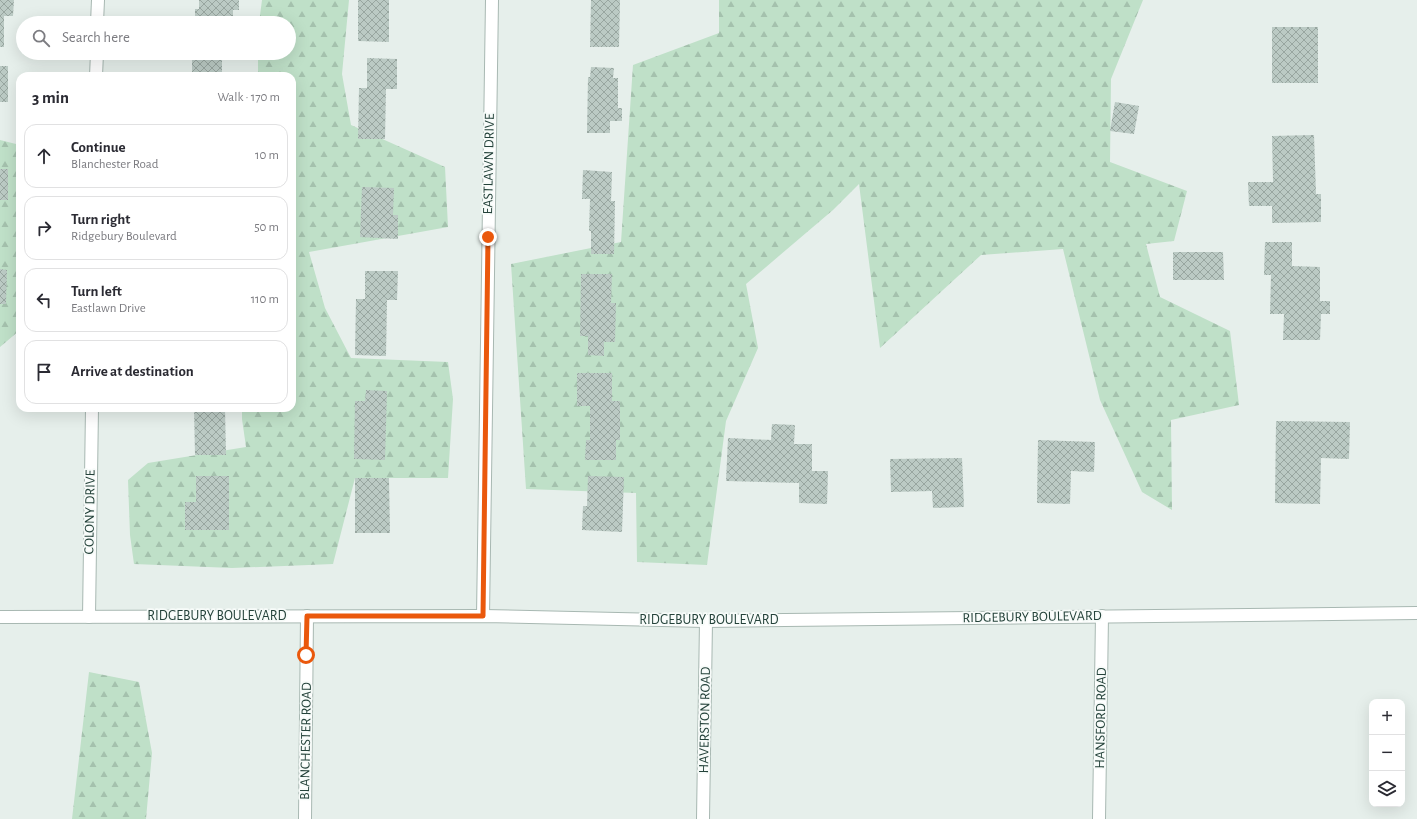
<!DOCTYPE html>
<meta charset="utf-8">
<style>
:root{--surface:#fff;--page:#f2f2f3;--text:#2b2b33;--muted:#7c7c81;--line:#e1e1e2}
body{margin:0;font-family:"Alegreya Sans",sans-serif;background:var(--page);color:var(--text)}
.controls{position:absolute;right:12px;bottom:12px;display:grid;overflow:hidden;border-radius:8px;box-shadow:0 4px 16px #0002}
.controls button{width:36px;height:36px;display:grid;place-items:center;padding:0;border:0;border-bottom:1px solid var(--line);background:var(--surface);color:var(--text);font:20px sans-serif}
.stop{position:absolute;width:12px;height:12px;margin:-9px;border:3px solid #ea580c;border-radius:50%;background:#fff}
.stop.end{background:#ea580c;border-color:#fff;box-shadow:0 1px 4px #0008}
.list{margin:0;padding:0;list-style:none}
h2{display:flex;justify-content:space-between;align-items:center;height:52px;margin:0;padding:0 16px;font-size:17px}
h2 small{font-size:13px;font-weight:400;color:var(--muted)}
.list li{display:grid;grid-template-columns:26px 1fr auto;gap:12px;align-items:center;box-sizing:border-box;height:64px;margin:0 8px 8px;padding:0 8px;border:1px solid var(--line);border-radius:12px}
.list b{display:block;font-size:15px;white-space:nowrap}
.list p{margin:0;font-size:13px;white-space:nowrap;color:var(--muted)}
.list em{font-size:13px;font-style:normal;color:var(--muted)}
.icon{flex:none;width:22px;height:22px;fill:none;stroke:currentColor;stroke-width:2;stroke-linecap:round;stroke-linejoin:round}
.map{position:relative;flex:none;width:1417px;height:819px;overflow:hidden}
.search{position:absolute;background:var(--surface);box-shadow:0 4px 16px #0002;left:16px;top:16px;width:280px;height:44px;display:flex;align-items:center;gap:10px;box-sizing:border-box;padding:0 14px;border-radius:22px;color:var(--muted);font-size:15px}
.panel{position:absolute;background:var(--surface);box-shadow:0 4px 16px #0002;left:16px;top:72px;width:280px;height:340px;border-radius:12px}
.map>svg:first-child{display:block}
.forest{fill:url(#forest-firs)}
.building{fill:url(#building-cross-hatch)}
.lines{fill:none;stroke-linecap:round;stroke-linejoin:round}
.minor-casing{stroke:#a8b8b2;stroke-width:14}
.tertiary-casing{stroke:#a8b8b2;stroke-width:14}
.minor{stroke:#fff;stroke-width:12}
.tertiary{stroke:#fff;stroke-width:12}
.route{stroke:#ea580c;stroke-width:5}
.labels{text-anchor:middle;dominant-baseline:central;stroke-width:3.5;stroke-linejoin:round;paint-order:stroke}
.street-label{font-size:14px;fill:#24423a;stroke:#f7fbf9}
</style>
<div class="map">
<svg width="1417" height="819" viewBox="0 0 1417 819">
<defs>
<pattern id="forest-firs" width="22" height="20" patternUnits="userSpaceOnUse"><rect width="22" height="20" fill="#bfe0c8"/><path d="M5 1l3.5 6h-7zM16 11l3.5 6h-7z" fill="#a4c1ad"/></pattern>
<pattern id="building-cross-hatch" width="8" height="8" patternUnits="userSpaceOnUse"><rect width="8" height="8" fill="#bbcac4"/><path d="M0 0l8 8M0 8l8-8" fill="none" stroke="#98a6a0"/></pattern>
</defs>
<rect width="100%" height="100%" fill="#e6efeb"/>
<path class="forest" d="M262 0H349L342 74 351 125 445 167 448 227 309 252 325 308 351 358 448 362 453 399 448 478H355L333 564 232 568 134 564 130 535 128 480 148 463 246 447 242 419V408H292V76H258V53H289V23H259Z
M719 0H1143L1111 79 1110 162 1187 191 1174 241 1146 244 1160 297 1230 331 1239 405 1171 420 1172 510 1142 492 1100 400 1063 249 981 255 880 348 859 184 833 210 746 284 758 348 726 421 707 565 637 562 636 493 526 489 511 264 621 242 633 65 719 33Z
M0 140 20 145V330L0 347Z
M89 672 139 682 152 753 146 819H72Z"/>
<path class="building" d="M0 0H14L13 16H4V47H0Z
M199 0H239V10H233V23H195V9H199Z
M358 0H389V42L358 41Z
M591 0H620L619 47H590Z
M1272 27H1318V83H1272Z
M192 58 222 59V76H192Z
M367 58 397 59V89H386L385 139H358L359 88H367Z
M0 66H8V102H0Z
M591 67 614 68 613 78H618V108H622V121H610V133H587L588 77H590Z
M1115 102 1139 106 1134 134 1110 131Z
M1314 135 1316 194H1321V222L1272 223V206H1249L1248 182H1273L1272 136Z
M0 169H8V200H0Z
M583 170 612 172 611 201H615L614 254H591V231H589L590 199H582Z
M362 187 394 188 393 215H398V239L360 237Z
M1265 242H1292V266L1320 267V301H1330V314H1321L1320 340H1283L1284 314H1270L1271 275H1264Z
M1173 252H1223L1224 280H1173Z
M0 269 7 270 6 304H0Z
M365 271H398L397 300H387L386 356 355 355 356 299H365Z
M581 274H612L611 303H616L615 342H604V356L588 355V336H580Z
M577 373H612V401H620V440H616V460H585L586 440H590V406H577Z
M366 390 387 391 385 460 354 459 355 401H365Z
M194 408H225L226 455H195Z
M1276 421 1350 422 1349 459 1321 458 1320 504 1275 503Z
M772 424 795 425 794 444H812V471H828L827 504 799 503V483L726 481 728 438 771 440Z
M1038 440 1095 442 1094 472 1071 471 1070 504 1037 503Z
M962 458 964 507 933 508 932 491 891 492 890 459Z
M196 476H229V530H185V502H196Z
M588 476 624 477 622 532 582 530 583 506H587Z
M355 478H389L390 533H355Z"/>
<g class="lines">
<g class="minor-casing">
<path id="minor" d="M97 23 98 0
M96 76 97 53
M483 616 492 0
M89 617 92 408
M305 819 307 616
M703 819 706 621
M1099 819 1102 616"/>
</g>
<g class="tertiary-casing">
<path id="tertiary" d="M0 617 483 616 706 621 1417 613"/>
</g>
<use href="#minor" class="minor"/>
<use href="#tertiary" class="tertiary"/>
</g>
<g class="lines">
<path class="route" d="M306 655 307 616H483L488 237"/>
</g>
<g class="labels">
<g class="street-label">
<text transform="translate(489 164) rotate(-89)">EASTLAWN DRIVE</text>
<text transform="translate(90 512) rotate(-89)">COLONY DRIVE</text>
<text x="217" y="616">RIDGEBURY BOULEVARD</text>
<text transform="translate(1032 617) rotate(-1)">RIDGEBURY BOULEVARD</text>
<text x="709" y="620">RIDGEBURY BOULEVARD</text>
<text transform="translate(1101 718) rotate(-89)">HANSFORD ROAD</text>
<text transform="translate(705 720) rotate(-89)">HAVERSTON ROAD</text>
<text transform="translate(306 741) rotate(-89)">BLANCHESTER ROAD</text>
</g>
</g>
</svg>
<div class="controls">
<button>+</button>
<button>−</button>
<button><svg class="icon" aria-label="layers" viewBox="0 0 24 24"><path d="M12 4l9 5-9 5-9-5zM3 14l9 5 9-5"/></svg></button>
</div>
<div class="stop" style="left:306px;top:655px"></div>
<div class="stop end" style="left:488px;top:237px"></div>
<div class="search"><svg class="icon" aria-label="search" viewBox="0 0 24 24"><circle cx="10" cy="10" r="6"/><path d="M15 15l6 6"/></svg>Search here</div>
<section class="panel">
<h2>3 min<small>Walk · 170 m</small></h2>
<ul class="list">
<li><svg class="icon" aria-label="ahead" viewBox="0 0 24 24"><path d="M12 20V5M6 11l6-6 6 6"/></svg><div><b>Continue</b><p>Blanchester Road</p></div><em>10 m</em></li>
<li><svg class="icon" aria-label="right" viewBox="0 0 24 24"><path d="M7 20v-9h11M14 6l5 5-5 5"/></svg><div><b>Turn right</b><p>Ridgebury Boulevard</p></div><em>50 m</em></li>
<li><svg class="icon" aria-label="left" viewBox="0 0 24 24"><path d="M17 20v-9H6M10 6l-5 5 5 5"/></svg><div><b>Turn left</b><p>Eastlawn Drive</p></div><em>110 m</em></li>
<li><svg class="icon" aria-label="arrive" viewBox="0 0 24 24"><path d="M6 21V4h12l-3 4 3 4H6"/></svg><div><b>Arrive at destination</b></div></li>
</ul>
</section>
</div>
